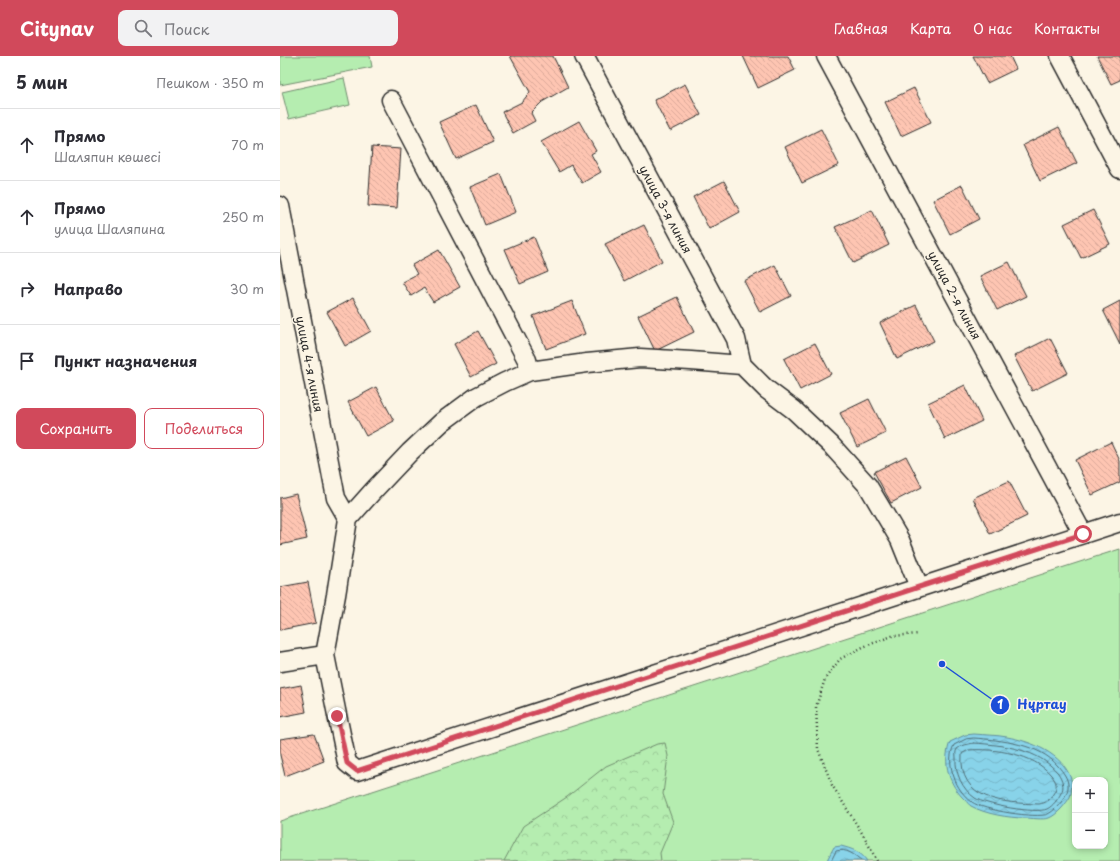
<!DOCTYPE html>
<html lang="ru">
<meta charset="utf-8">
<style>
:root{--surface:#fff;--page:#f2f2f3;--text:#2b2b33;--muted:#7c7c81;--line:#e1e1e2;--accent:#d1495b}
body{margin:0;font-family:"Playpen Sans",sans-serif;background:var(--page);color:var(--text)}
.controls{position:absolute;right:12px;bottom:12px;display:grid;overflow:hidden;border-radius:8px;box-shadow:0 2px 6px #0003}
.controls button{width:36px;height:36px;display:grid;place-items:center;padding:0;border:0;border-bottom:1px solid var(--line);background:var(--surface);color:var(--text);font:20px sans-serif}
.stop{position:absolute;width:12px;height:12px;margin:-9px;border:3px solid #d1495b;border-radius:50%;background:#fff}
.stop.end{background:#d1495b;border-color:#fff;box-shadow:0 1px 4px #0008}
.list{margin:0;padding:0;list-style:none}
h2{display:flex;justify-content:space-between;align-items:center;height:52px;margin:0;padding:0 16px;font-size:17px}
h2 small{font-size:13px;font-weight:400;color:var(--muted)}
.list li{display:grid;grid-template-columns:26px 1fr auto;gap:12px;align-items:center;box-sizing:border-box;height:72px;padding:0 16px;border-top:1px solid var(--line)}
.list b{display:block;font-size:15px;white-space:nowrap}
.list p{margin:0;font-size:13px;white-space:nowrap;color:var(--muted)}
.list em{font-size:13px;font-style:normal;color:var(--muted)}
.actions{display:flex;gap:8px;padding:12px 16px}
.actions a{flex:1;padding:9px 0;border:1px solid var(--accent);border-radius:8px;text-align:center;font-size:14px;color:var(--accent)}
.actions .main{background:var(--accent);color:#fff}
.icon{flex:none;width:22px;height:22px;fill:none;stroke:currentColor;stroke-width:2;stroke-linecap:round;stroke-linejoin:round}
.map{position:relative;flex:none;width:840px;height:805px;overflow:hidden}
header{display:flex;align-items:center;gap:24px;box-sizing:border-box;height:56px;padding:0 20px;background:var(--accent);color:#fff}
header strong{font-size:19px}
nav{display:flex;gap:22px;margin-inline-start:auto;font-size:14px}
.search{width:280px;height:36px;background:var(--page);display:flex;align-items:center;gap:10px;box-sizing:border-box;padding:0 14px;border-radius:8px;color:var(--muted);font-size:15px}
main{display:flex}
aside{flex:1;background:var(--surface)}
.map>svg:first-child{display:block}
.green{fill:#b5edb0;stroke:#708c6e;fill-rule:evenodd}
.forest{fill:url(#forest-crowns);stroke:#708c6e}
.water{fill:url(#water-waves);stroke:#63909d}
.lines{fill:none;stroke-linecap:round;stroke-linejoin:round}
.shore{stroke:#506e77;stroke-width:1}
.building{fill:url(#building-back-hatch);stroke:#2b2b2b}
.street-casing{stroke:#2b2b2b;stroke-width:21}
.path{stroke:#2b2b2b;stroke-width:2.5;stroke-dasharray:1 3;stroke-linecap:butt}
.street{stroke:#fcf5e5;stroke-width:18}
.route{stroke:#d1495b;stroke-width:5}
.labels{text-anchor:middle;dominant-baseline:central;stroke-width:3;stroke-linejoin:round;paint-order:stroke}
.street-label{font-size:12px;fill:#2b2b2b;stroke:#fcf5e5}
.leader{fill:none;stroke:#1d4ed8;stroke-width:1.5}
.callout-dot{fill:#1d4ed8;stroke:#fcf5e5;stroke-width:1.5}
.mark-label{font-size:12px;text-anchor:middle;font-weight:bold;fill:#fff}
.callout-label{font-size:13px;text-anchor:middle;font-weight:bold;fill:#1d4ed8;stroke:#fcf5e5;stroke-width:3;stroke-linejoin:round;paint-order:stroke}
</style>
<header>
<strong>Citynav</strong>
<div class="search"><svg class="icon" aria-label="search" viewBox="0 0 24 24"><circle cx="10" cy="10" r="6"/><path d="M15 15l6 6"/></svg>Поиск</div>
<nav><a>Главная</a><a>Карта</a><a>О нас</a><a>Контакты</a></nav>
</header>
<main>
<aside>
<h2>5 мин<small>Пешком · 350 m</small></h2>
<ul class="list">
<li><svg class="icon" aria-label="ahead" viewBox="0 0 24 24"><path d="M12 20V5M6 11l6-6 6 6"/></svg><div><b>Прямо</b><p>Шаляпин көшесі</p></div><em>70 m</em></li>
<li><svg class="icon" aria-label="ahead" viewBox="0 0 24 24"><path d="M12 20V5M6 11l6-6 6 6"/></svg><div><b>Прямо</b><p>улица Шаляпина</p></div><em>250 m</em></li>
<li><svg class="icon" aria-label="right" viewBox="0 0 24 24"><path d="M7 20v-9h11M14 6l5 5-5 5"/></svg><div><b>Направо</b></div><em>30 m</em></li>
<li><svg class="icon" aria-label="arrive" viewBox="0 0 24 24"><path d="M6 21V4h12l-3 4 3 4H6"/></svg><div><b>Пункт назначения</b></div></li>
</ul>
<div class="actions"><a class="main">Сохранить</a><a>Поделиться</a></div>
</aside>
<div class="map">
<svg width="840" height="805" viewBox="0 0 840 805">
<defs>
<pattern id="forest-crowns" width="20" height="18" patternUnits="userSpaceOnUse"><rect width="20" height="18" fill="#b5edb0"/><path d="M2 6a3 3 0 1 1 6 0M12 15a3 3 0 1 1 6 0" fill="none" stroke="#9ccb98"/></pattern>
<pattern id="water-waves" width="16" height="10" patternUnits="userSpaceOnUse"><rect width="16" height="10" fill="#88d3e9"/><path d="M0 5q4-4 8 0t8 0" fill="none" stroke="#76b5c8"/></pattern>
<pattern id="building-back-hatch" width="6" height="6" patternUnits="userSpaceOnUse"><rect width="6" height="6" fill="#fec5b2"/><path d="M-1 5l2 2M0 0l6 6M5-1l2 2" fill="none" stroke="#daa999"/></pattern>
</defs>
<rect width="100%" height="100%" fill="#fcf5e5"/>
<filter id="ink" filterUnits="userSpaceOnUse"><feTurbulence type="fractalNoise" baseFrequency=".025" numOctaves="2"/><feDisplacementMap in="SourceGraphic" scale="8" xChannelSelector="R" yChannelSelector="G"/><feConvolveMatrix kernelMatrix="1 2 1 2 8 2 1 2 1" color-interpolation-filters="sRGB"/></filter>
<g filter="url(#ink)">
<path class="green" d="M0 0H90L92 11 0 29Z
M64 22 70 49 9 63 2 36Z
M840 493V805H0V765ZM795 724H825V790H795Z"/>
<path class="forest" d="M385 687 388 700 383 738 393 766 380 797 381 805H224L243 770 287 741 326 710 377 688Z"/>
<path class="water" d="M694 678C705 679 717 679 727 681 751 685 783 698 791 723 792 728 792 736 790 741 786 748 777 759 769 762 763 764 751 762 745 762 729 762 705 758 691 750 689 749 687 746 685 744 669 729 662 707 670 686L685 679Z
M561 790C572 793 580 795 587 805H547L548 802 554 791Z"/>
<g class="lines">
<path class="shore" d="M694 682C721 684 760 688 778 710 789 723 792 731 782 745 778 750 774 755 768 758 757 763 702 754 692 746 684 740 677 731 674 721 670 711 669 699 674 689L686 683Z
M694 687C724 689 758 693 778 717 782 723 785 731 781 737 778 743 773 750 767 753 756 758 705 749 695 742 682 733 675 717 676 702 676 700 675 696 677 693 681 689 689 688 694 687Z
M689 694C715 692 754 698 771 719 777 726 778 731 773 738 769 744 766 747 759 748 724 747 678 745 682 698Z
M551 805 556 795C566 792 575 799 582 805"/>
</g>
<path class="building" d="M230 0H273L288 31 262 46 251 57 255 65 233 77 222 56 242 46 250 36Z
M463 0H508L515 14 478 32Z
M693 0H730L736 13 707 27Z
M817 0H840V24L831 28Z
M405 28 421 59 390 75 374 44Z
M634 32 651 66 621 80 605 46Z
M196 49 213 86 176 103 159 66Z
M299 65 316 95 311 98 321 116 302 127 291 109 279 116 261 86Z
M779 71 797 107 760 125 743 89Z
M541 73 559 109 522 127 505 91Z
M92 91 121 93 117 152 88 150Z
M221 118 236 156 205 169 190 131Z
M444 125 460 156 429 173 413 141Z
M682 129 699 163 670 178 653 144Z
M592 154 609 189 573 207 555 171Z
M813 154 830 188 801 202 784 168Z
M364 169 382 205 344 225 325 188Z
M254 181 268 216 240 228 225 193Z
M159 194 180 231 153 246 144 232 131 240 122 226 137 218 132 209Z
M729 206 746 240 717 254 700 220Z
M495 209 511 240 480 256 464 225Z
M397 241 414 276 375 295 358 260Z
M73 242 91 275 65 290 47 256Z
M292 245 305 278 266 293 253 260Z
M840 245V288L823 254Z
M636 249 654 285 617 303 600 267Z
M198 275 216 308 191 321 174 288Z
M770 282 788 317 752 335 734 300Z
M535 287 551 318 520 334 504 303Z
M685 329 702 365 665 383 648 347Z
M96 331 114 365 86 380 68 346Z
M589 343 606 377 577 391 560 357Z
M831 386 840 405V426L812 439 795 404Z
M626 400 642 431 611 447 594 416Z
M729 425 747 460 710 478 693 442Z
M16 438 27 483 0 489V442Z
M28 526 36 567 0 574V531Z
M21 629 26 656 0 661V633Z
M34 678 44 705 5 720 0 699V683Z"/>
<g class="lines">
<g class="street-casing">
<path id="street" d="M304 0 456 283 462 309
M546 0 803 478
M780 0 840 113
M111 44 247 304 250 315
M0 150 56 442 68 463
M639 531 620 484 588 430 551 389 514 354 486 333 462 309 411 305 360 302 307 307 250 315 225 326 196 341 162 366 130 396 93 435 68 463 56 539 45 599 57 659 67 707 77 715 840 466
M0 606 45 599"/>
</g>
<path class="path" d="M597 805 585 782 552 729 538 693 536 651 545 623 560 603 583 591 612 580 639 578"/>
<use href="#street" class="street"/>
</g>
</g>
<g class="lines" filter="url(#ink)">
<path class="route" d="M57 660 67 707 77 715 639 531 803 478"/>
</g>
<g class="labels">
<g class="street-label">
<text transform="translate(386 153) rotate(62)">улица 3-я линия</text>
<text transform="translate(675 239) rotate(62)">улица 2-я линия</text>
<text transform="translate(30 308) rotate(79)">улица 4-я линия</text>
</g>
</g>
<path class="leader" d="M662 608L720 649"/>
<g class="callout-dot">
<circle cx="662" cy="608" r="4"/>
<circle cx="720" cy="649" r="10"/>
</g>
<g class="mark-label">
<text x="720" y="653">1</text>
</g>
<g class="callout-label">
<text x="762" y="653">Нұртау</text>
</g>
</svg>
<div class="controls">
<button>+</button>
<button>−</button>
</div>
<div class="stop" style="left:803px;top:478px"></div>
<div class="stop end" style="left:57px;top:660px"></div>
</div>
</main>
